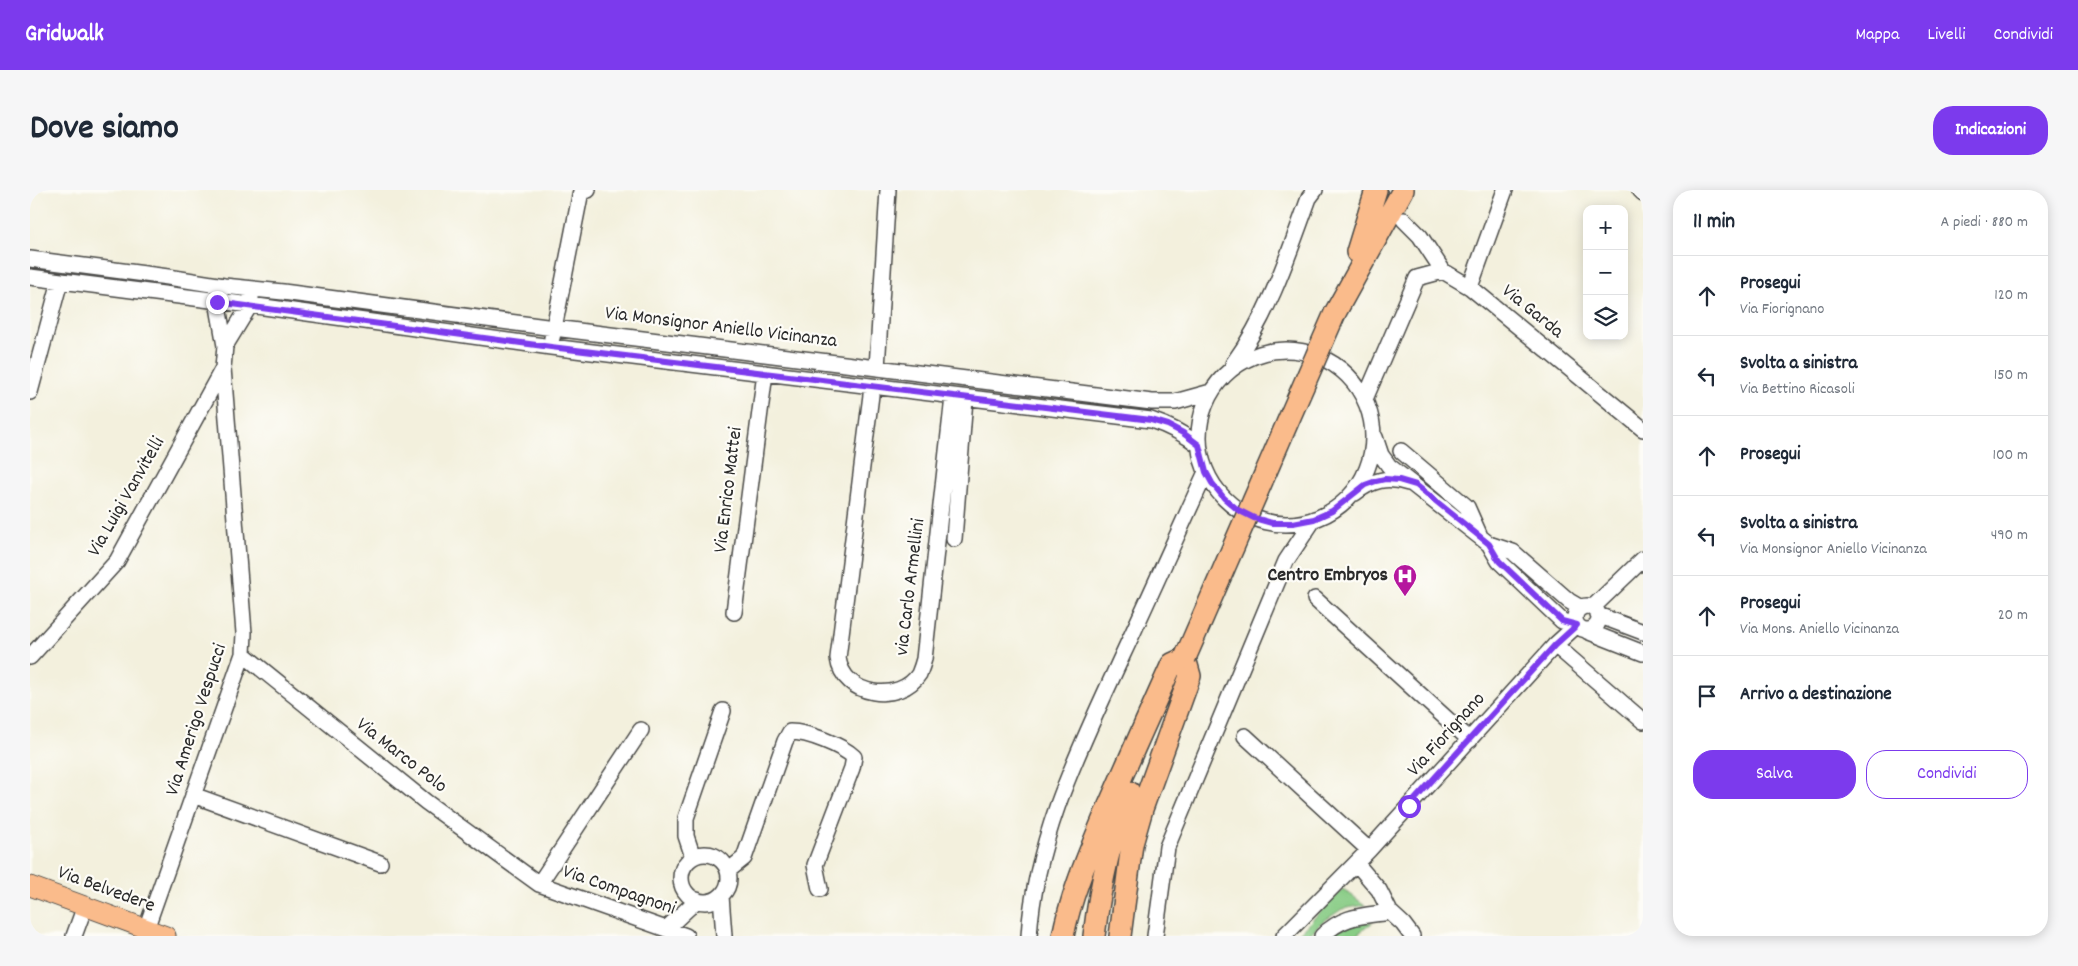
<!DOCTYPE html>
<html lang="it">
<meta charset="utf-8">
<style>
:root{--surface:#fff;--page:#f6f6f7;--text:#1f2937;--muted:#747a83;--line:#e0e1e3;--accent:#7c3aed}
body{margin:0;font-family:Dekko,sans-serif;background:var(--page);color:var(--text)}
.controls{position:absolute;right:15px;top:15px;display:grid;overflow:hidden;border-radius:10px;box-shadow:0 2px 12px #0003}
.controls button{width:45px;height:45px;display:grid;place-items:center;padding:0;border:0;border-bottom:1px solid var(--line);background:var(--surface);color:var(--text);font:25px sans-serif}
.stop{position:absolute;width:15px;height:15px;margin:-11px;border:4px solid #7c3aed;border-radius:50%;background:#fff}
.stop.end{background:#7c3aed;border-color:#fff;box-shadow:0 1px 5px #0008}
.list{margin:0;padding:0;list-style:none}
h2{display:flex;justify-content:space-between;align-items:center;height:65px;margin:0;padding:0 20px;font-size:21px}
h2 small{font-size:16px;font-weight:400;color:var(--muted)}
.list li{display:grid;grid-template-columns:32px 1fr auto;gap:15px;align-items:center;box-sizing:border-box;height:80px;padding:0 20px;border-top:1px solid var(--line)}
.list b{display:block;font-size:19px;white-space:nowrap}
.list p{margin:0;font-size:16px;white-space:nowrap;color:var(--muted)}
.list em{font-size:16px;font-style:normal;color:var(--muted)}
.actions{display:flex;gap:10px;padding:15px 20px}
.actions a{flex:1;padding:11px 0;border:1px solid var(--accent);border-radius:20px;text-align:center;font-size:18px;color:var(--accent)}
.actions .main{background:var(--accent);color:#fff}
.icon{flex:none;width:28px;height:28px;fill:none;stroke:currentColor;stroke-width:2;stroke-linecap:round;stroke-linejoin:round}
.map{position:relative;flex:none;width:1613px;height:746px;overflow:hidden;border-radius:20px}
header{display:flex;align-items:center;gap:30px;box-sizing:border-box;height:70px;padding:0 25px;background:var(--accent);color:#fff}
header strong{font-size:24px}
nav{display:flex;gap:28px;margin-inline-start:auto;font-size:18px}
.intro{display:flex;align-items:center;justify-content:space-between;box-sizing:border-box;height:120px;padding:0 30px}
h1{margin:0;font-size:35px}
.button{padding:12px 22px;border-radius:20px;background:var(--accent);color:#fff;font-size:18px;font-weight:700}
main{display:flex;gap:30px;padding:0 30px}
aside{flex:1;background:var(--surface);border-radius:20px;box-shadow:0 2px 12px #0003}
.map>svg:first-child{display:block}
.grass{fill:#88cc85;stroke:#5a7c58}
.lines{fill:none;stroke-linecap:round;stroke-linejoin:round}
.minor-casing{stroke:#494946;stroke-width:18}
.major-casing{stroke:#494946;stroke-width:21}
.highway-casing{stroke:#494946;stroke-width:24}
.minor{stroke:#fff;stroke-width:15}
.major{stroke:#fabb8b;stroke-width:19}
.highway{stroke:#fabb8b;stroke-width:21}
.highway-bridge-casing{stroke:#494946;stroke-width:24;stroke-linecap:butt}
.highway-bridge{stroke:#fabb8b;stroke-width:21}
.route{stroke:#7c3aed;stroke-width:6}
.labels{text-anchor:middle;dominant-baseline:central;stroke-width:4.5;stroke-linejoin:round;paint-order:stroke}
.street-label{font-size:20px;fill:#2b2b2b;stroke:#fdfcf7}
.poi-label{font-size:20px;font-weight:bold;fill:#2b2b2b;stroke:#fdfcf7;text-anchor:end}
</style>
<header>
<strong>Gridwalk</strong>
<nav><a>Mappa</a><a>Livelli</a><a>Condividi</a></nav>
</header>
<div class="intro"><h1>Dove siamo</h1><a class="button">Indicazioni</a></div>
<main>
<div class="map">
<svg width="1613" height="746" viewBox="0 0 1613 746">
<rect width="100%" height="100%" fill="#fdfcf7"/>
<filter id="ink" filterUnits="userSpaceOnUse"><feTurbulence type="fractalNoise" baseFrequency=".02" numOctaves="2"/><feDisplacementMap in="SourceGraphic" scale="10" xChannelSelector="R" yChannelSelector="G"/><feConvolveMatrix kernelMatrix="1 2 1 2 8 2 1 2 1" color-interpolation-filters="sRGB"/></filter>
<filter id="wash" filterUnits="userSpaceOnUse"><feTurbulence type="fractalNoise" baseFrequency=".0096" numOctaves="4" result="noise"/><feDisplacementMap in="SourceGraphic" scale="20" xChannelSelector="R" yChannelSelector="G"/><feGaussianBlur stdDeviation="1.12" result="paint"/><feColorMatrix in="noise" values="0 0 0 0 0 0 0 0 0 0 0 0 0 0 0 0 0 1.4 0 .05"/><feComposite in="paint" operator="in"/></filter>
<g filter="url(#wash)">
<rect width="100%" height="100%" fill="#f3f0dd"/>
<path class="grass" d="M1313 699 1335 715 1312 719 1291 733 1278 746H1266Z
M1331 732H1343L1325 746H1301L1307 740Z"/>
</g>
<g filter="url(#ink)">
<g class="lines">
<g class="minor-casing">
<path id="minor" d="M1610 0 1613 3
M1374 30 1390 46 1413 81 1440 97 1613 239
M0 69 138 87 194 96 253 102 524 138 1122 212H1145L1181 202
M0 87 220 115 521 157 1121 230C1139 236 1153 243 1169 255
M1440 97 1475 0
M190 104 187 111 195 156
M522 148 551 1 558 0
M1169 247a87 87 0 1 1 174 0a87 87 0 1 1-174 0Z
M1203 174C1239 124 1258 66 1279 8L1285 0
M847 178 858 0
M842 197 808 468C813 507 870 514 889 484 891 479 893 473 894 469L923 207
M0 202 30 91
M1335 209 1387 88 1413 81
M1345 247 1351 265 1359 276 1459 354 1469 371 1532 431 1547 435
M1371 261 1437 317 1449 344
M1325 303C1342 290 1357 286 1378 293
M924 349 935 209
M1459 354 1483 362 1539 411 1551 418
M1285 409 1440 550
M1545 428a12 12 0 1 1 24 0a12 12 0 1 1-24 0Z
M1562 418 1613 369
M704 422 735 183
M1568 425 1613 442
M1557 441 1613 463
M1525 455 1613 531
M213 464 396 612 509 694 656 746
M0 467 87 371 193 178
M1215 546 1339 660
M163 605 350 673
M651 688a24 24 0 1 1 48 0a24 24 0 1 1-48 0Z
M663 667 656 646V628L693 521
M699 680 714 668 755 551 760 542C778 542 811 555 824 567L822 578 785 675 790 699
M509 694 611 540
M691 706 694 746
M1360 722 1373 734 1382 746
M116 739 213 464 214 443 193 178 195 156 220 115 221 108
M636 739 667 710
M44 746 55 716
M999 746C1005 646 1052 554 1093 464 1121 404 1148 343 1176 282
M1125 746 1137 657 1256 371 1284 329
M1254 746 1339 660 1525 455 1547 435
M1292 746C1313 725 1333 726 1360 722L1349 700 1326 673"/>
</g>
<g class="major-casing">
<path id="major" d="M0 696 136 746"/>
</g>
<g class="highway-casing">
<path id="highway" d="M1327 62 1346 0
M1305 123 1373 0
M1033 746C1041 705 1058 666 1074 627 1096 576 1119 525 1142 474L1155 468
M1064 746C1070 697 1080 647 1099 602
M1090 746 1102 654 1112 619 1160 486 1155 468"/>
</g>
<use href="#minor" class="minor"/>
<use href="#major" class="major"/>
<use href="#highway" class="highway"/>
<g class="highway-bridge-casing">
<path id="highway-bridge" d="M1155 468 1305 123"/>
</g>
<use href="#highway-bridge" class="highway-bridge"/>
</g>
</g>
<g class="lines" filter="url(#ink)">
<path class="route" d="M187 112 521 157 1121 230 1138 235 1153 243 1169 255 1176 282 1182 293 1194 308 1208 320 1224 328 1242 333H1263L1284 329 1302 321 1335 295 1346 291 1355 289 1369 290 1386 295 1459 354 1469 371 1532 431 1547 435 1525 455 1379 616"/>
</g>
<defs>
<g id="hospital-pin" transform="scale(1.25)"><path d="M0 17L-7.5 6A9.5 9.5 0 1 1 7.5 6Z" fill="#b5179e" stroke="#fdfcf7"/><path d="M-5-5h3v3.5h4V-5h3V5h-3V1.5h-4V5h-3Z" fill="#fff"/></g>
</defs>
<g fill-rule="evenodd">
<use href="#hospital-pin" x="1375" y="386"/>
</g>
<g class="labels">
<g class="street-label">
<text transform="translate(1502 122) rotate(39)">Via Garda</text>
<text transform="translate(691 138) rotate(7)">Via Monsignor Aniello Vicinanza</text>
<text transform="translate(699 300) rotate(-83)">Via Enrico Mattei</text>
<text transform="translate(97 307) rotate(-60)">Via Luigi Vanvitelli</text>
<text transform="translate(881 397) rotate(-83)">via Carlo Armellini</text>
<text transform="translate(167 530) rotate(-72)">Via Amerigo Vespucci</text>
<text transform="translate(1417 545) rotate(-48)">Via Fiorignano</text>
<text transform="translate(371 566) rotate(38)">Via Marco Polo</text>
<text transform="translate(76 700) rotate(20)">Via Belvedere</text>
<text transform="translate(589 701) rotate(19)">Via Compagnoni</text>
</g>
<g class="poi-label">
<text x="1358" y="386">Centro Embryos</text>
</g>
</g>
</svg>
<div class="controls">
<button>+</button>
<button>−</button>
<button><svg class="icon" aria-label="layers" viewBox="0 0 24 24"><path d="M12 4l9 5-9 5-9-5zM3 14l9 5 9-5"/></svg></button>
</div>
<div class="stop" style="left:1379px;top:616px"></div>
<div class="stop end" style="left:187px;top:112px"></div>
</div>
<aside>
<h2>11 min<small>A piedi · 880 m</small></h2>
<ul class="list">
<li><svg class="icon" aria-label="ahead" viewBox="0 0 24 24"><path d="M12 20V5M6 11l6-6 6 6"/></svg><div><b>Prosegui</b><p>Via Fiorignano</p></div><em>120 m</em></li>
<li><svg class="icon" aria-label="left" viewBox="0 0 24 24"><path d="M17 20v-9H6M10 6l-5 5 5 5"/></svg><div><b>Svolta a sinistra</b><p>Via Bettino Ricasoli</p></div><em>150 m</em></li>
<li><svg class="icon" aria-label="ahead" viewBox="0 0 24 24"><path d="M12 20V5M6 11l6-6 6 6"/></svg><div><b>Prosegui</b></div><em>100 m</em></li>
<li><svg class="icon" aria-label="left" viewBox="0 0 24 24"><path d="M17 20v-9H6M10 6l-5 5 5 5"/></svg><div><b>Svolta a sinistra</b><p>Via Monsignor Aniello Vicinanza</p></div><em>490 m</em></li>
<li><svg class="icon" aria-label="ahead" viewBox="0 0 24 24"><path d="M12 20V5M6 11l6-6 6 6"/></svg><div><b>Prosegui</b><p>Via Mons. Aniello Vicinanza</p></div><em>20 m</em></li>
<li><svg class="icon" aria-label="arrive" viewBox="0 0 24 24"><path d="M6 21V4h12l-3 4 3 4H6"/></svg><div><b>Arrivo a destinazione</b></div></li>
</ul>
<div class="actions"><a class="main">Salva</a><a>Condividi</a></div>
</aside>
</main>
